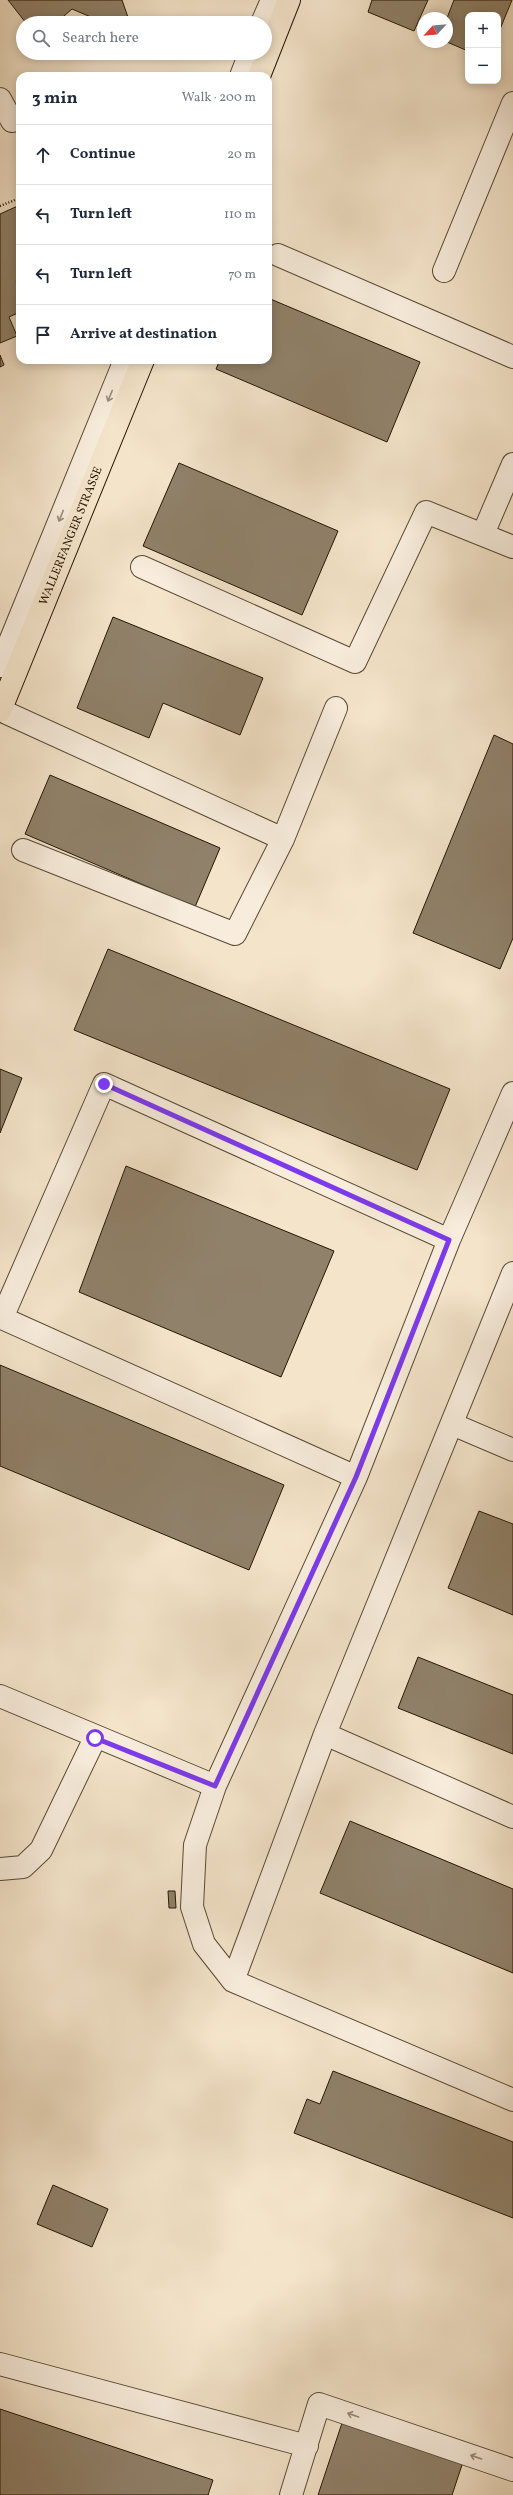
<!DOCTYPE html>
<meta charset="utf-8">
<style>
:root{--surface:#fff;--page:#f6f6f7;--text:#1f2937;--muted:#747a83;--line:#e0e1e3}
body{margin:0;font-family:Vollkorn,serif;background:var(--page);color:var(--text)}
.controls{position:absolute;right:12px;top:12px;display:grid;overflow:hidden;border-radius:8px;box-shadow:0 2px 10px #0003}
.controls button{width:36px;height:36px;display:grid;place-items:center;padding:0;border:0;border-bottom:1px solid var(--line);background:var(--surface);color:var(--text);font:20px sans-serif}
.compass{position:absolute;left:417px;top:12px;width:36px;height:36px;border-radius:50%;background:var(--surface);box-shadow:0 2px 10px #0003;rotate:244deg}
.stop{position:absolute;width:12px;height:12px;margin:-9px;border:3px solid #7c3aed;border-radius:50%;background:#fff}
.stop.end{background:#7c3aed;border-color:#fff;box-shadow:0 1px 4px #0008}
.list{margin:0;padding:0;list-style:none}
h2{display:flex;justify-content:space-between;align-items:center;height:52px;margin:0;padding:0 16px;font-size:17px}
h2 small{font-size:13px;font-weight:400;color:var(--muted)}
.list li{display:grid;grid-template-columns:26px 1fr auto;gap:12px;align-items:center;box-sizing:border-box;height:60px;padding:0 16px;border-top:1px solid var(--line)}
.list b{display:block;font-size:15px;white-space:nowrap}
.list em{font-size:13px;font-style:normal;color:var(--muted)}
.icon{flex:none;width:22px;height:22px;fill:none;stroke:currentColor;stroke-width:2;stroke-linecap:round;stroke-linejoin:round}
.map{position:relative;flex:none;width:513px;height:2495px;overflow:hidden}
.search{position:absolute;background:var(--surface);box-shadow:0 2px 10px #0003;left:16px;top:16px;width:256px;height:44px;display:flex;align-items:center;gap:10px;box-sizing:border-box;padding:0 14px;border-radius:22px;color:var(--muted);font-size:15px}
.panel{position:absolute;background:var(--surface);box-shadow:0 2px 10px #0003;left:16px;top:72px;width:256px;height:292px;border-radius:12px}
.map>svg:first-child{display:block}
.building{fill:#90816a;stroke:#241603}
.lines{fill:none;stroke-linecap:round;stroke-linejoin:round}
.minor-casing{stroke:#584a35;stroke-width:24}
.major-casing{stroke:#241603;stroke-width:24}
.path{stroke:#241603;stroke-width:2.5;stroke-dasharray:1 2;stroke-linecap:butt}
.minor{stroke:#f8eddd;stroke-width:22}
.major{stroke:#f4e4ca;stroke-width:22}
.oneway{stroke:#998c7b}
.route{stroke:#7c3aed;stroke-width:5}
.labels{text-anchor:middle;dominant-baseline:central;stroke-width:3.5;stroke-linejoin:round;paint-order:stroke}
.street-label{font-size:12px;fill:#241603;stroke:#f8eddd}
</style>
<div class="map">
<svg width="513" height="2495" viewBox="0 0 513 2495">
<rect width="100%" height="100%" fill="#f4e4ca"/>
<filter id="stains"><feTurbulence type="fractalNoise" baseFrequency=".005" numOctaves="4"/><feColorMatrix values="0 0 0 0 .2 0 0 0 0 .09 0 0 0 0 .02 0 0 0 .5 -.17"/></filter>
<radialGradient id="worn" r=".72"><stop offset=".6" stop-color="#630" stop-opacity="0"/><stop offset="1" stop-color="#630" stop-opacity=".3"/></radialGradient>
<path class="building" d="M8 0H122L130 23H105L72 9 56 23H26Z
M372 0H428L414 31 368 12Z
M454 0H512L498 34V15H468V51L447 42V18Z
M20 205V279L16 281 20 290V312L9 317 17 336 0 343V214Z
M268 298 420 362 387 442 216 369 220 360H268Z
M0 355 4 365 0 367Z
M179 463 338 531 302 615 143 546Z
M113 617 263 678 240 735 163 703 149 738 77 708Z
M494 735 513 744V938L500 969 413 933Z
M50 775 220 848 195 907 25 834Z
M108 949 450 1089 417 1170 74 1030Z
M0 1069 22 1078 0 1133Z
M126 1166 334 1251 281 1377 79 1292Z
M0 1365 284 1485 249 1570 0 1466Z
M479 1511 513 1524V1615L448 1588Z
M418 1657 513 1695V1754L398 1708Z
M350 1821 513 1889V1973L320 1893Z
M168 1891H175L176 1908H169Z
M333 2071 513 2142V2218L294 2133 307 2099 320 2104Z
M53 2185 108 2209 92 2247 37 2224Z
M0 2409 213 2480 208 2495H0Z
M342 2423 463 2462 452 2495H318Z"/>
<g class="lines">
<g class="minor-casing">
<path id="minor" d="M262 23 272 0
M241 76 250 53
M0 99 12 121
M278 255 513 357
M444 271 513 103
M483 534 513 464
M142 567 355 662 426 512 513 547
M0 666 125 360
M0 710 283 839
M23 850 235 934 283 839 336 708
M513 1093 449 1240 356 1477 215 1786 195 1845 192 1907 204 1944 233 1981 513 2100
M452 1424 513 1450
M356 1477 2 1318 104 1084 449 1240
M0 1696 215 1786
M325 1734 513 1273
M0 1869 23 1867 41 1850 95 1738
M233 1981 325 1734 513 1817
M0 2364 307 2446
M291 2495 319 2404 513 2470"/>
</g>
<g class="major-casing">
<g id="major">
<path d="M259 76 289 0"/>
<path id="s1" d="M0 711 143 360"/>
</g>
</g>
<path class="path" d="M0 206 20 198"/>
<use href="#minor" class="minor"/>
<use href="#major" class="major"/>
</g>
<defs><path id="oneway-shaft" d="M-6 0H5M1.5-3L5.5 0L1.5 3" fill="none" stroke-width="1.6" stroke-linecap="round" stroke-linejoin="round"/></defs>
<g class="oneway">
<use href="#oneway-shaft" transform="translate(110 396) rotate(112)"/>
<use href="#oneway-shaft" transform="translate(61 516) rotate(112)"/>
<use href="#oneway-shaft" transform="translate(353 2415) rotate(-161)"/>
<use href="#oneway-shaft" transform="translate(476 2457) rotate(-161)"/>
</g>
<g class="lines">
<path class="route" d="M95 1738 215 1786 356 1477 449 1240 104 1084"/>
</g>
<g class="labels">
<g class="street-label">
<text stroke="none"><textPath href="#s1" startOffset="189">WALLERFANGER STRASSE</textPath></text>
</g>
</g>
<rect width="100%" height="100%" filter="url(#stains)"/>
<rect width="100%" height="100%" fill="url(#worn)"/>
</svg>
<div class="controls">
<button>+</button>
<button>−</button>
</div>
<svg class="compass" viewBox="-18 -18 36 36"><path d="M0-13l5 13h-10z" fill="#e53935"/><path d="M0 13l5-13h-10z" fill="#747a83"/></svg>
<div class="stop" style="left:95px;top:1738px"></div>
<div class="stop end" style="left:104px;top:1084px"></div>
<div class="search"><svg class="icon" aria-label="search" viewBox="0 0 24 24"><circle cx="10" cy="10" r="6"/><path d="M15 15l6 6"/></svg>Search here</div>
<section class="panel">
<h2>3 min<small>Walk · 200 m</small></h2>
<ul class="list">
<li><svg class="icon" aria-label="ahead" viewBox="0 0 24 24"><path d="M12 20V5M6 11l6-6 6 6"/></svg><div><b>Continue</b></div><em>20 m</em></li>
<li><svg class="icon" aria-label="left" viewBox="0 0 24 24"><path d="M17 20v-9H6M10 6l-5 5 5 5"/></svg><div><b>Turn left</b></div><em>110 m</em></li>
<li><svg class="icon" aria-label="left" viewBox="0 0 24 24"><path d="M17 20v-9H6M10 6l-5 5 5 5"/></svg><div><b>Turn left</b></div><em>70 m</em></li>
<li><svg class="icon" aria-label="arrive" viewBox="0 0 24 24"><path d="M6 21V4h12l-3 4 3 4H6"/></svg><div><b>Arrive at destination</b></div></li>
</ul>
</section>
</div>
